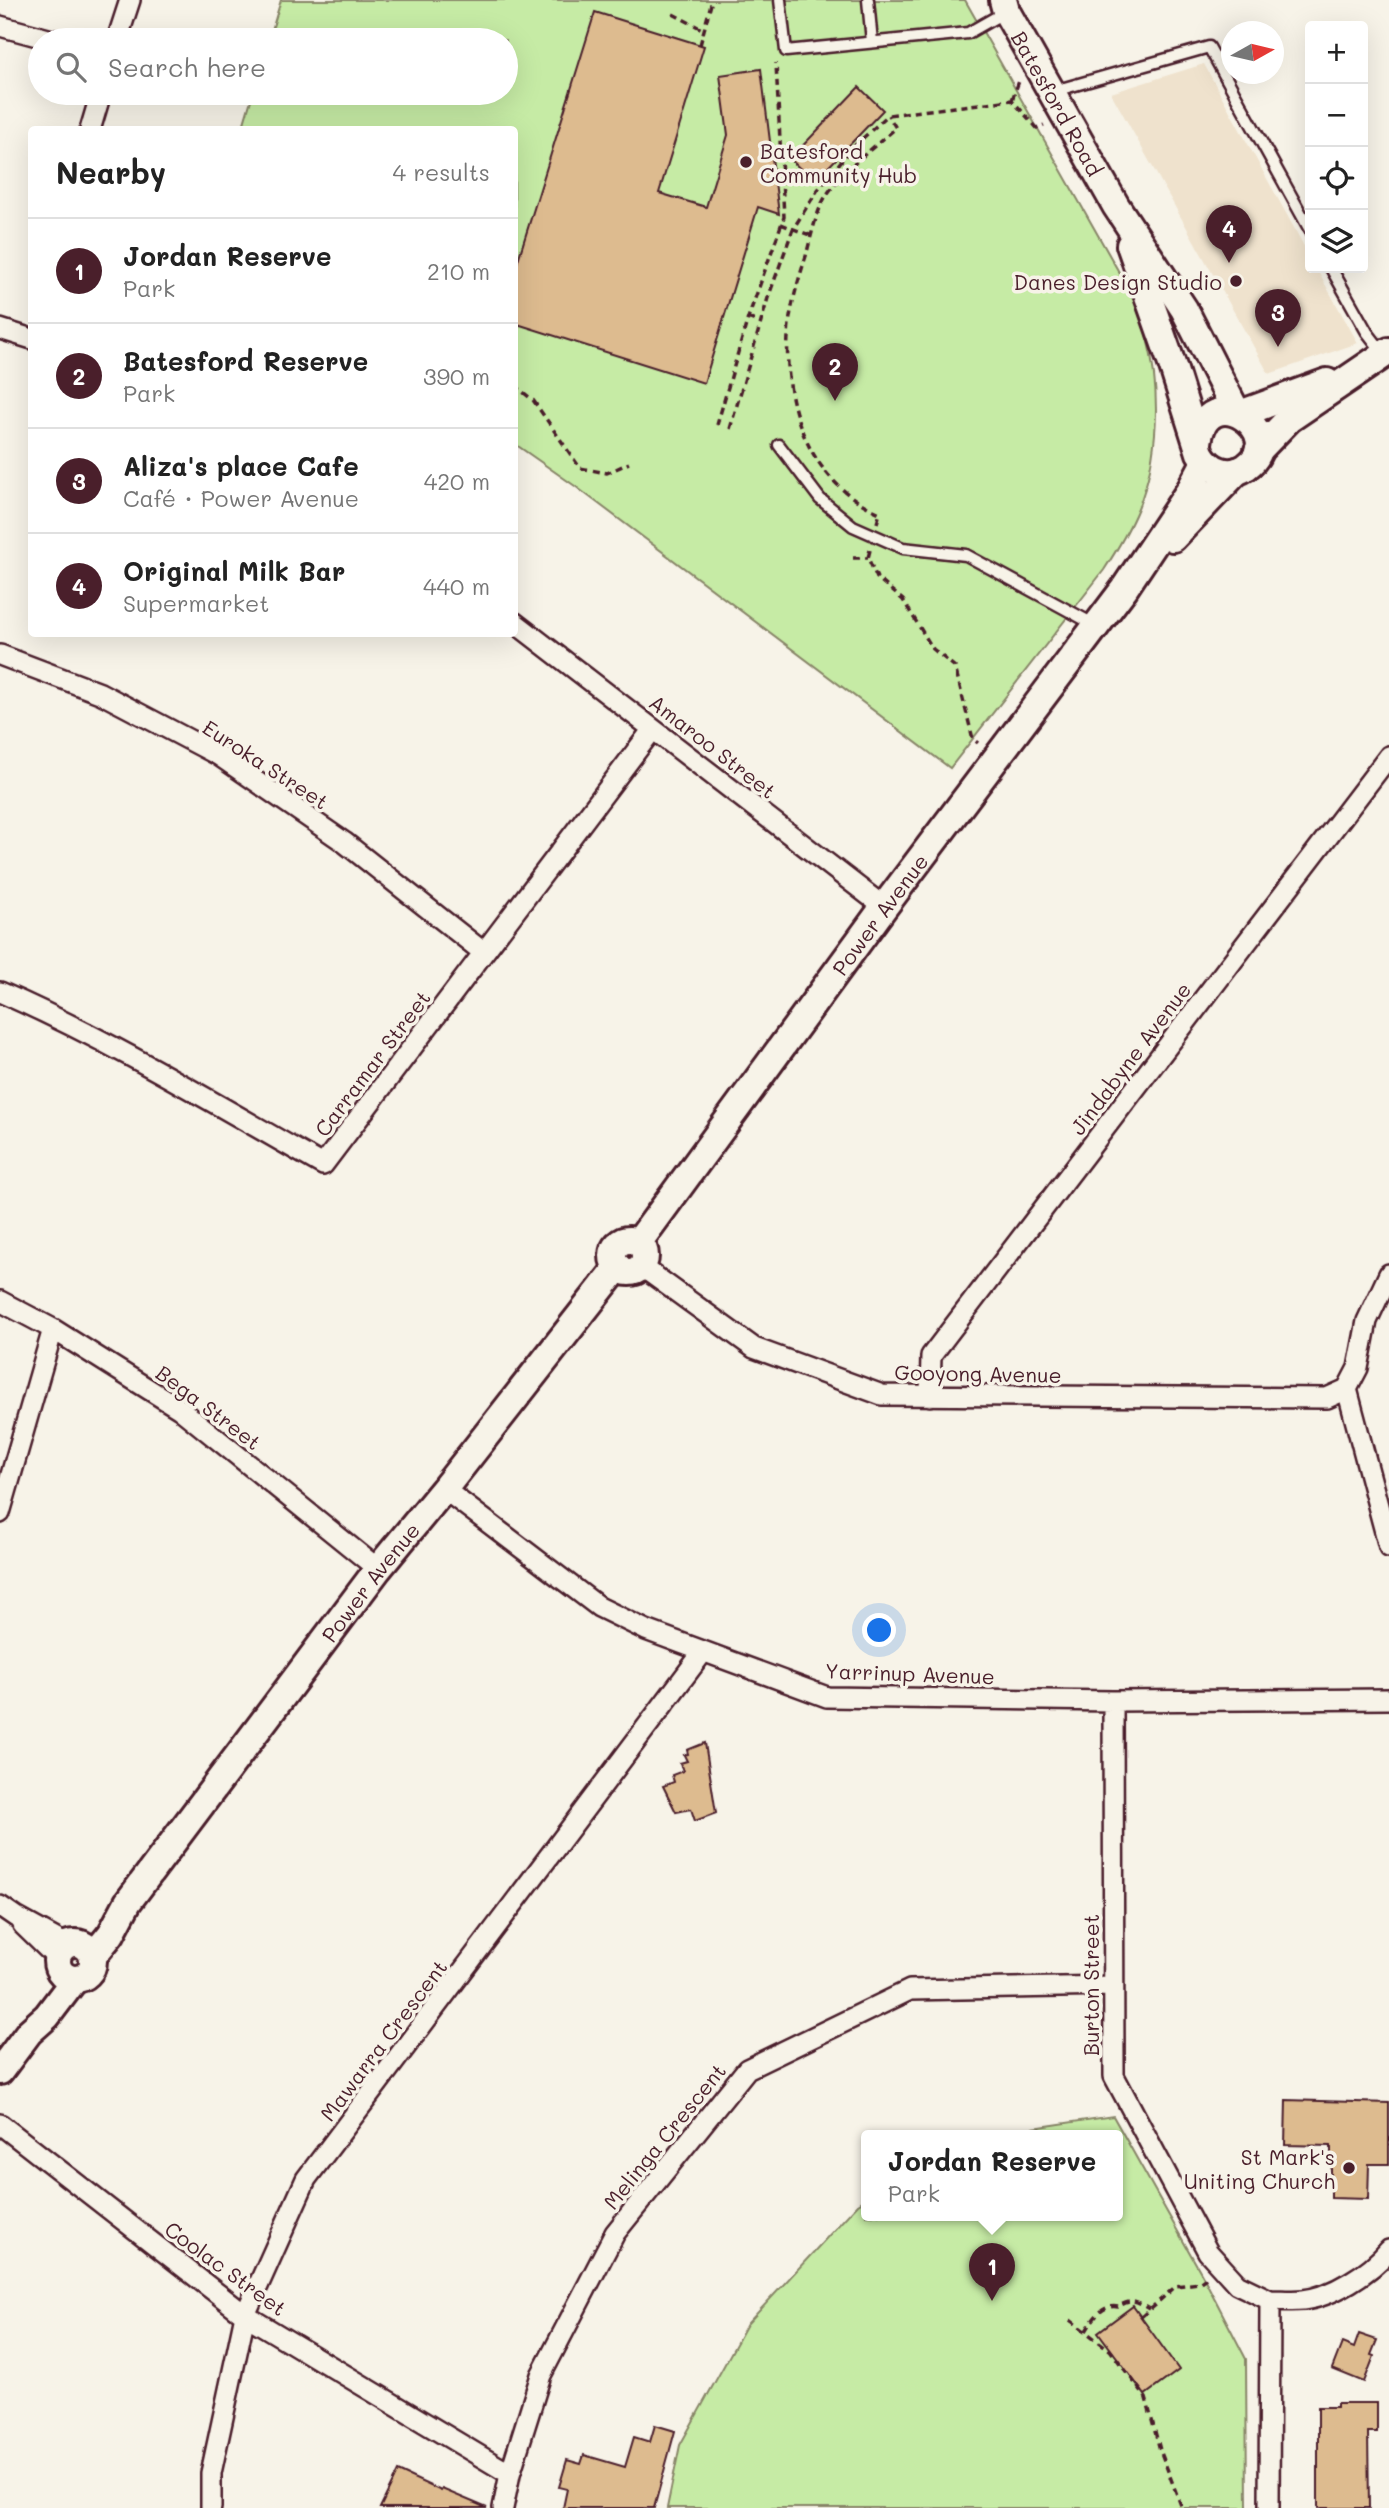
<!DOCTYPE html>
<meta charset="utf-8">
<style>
:root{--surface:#fff;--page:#f6f6f6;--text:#222;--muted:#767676;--line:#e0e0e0;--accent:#4a1f2b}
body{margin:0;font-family:Mali,sans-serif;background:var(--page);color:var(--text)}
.controls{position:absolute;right:21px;top:21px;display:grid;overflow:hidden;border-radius:7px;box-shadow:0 7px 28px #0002}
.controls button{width:63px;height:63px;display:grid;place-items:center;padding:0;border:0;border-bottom:2px solid var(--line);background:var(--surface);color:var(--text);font:35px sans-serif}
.compass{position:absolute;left:1221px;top:21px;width:63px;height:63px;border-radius:50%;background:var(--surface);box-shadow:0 7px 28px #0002;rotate:82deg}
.you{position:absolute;left:880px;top:1631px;width:24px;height:24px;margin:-18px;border:5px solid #fff;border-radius:50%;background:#1a73e8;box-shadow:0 0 0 10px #1a73e833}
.badge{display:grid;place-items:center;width:46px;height:46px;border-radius:50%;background:var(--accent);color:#fff;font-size:23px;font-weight:700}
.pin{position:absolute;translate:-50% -58px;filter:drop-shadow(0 2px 4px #0008)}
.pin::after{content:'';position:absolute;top:37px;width:24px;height:21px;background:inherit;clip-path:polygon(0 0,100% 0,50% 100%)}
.popup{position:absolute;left:861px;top:2130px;width:262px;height:91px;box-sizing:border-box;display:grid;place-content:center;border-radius:7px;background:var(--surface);filter:drop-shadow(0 2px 5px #0005);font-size:23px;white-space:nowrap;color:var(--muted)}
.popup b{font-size:26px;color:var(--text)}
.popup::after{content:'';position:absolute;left:50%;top:100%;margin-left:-14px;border:14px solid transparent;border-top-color:var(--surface)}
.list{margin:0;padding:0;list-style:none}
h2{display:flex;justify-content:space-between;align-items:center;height:91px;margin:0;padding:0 28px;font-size:30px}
h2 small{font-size:23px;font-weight:400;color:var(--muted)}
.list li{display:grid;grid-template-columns:46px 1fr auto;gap:21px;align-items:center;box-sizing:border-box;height:105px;padding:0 28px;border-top:2px solid var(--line)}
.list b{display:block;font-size:26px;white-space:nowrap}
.list p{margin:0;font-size:23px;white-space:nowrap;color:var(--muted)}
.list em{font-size:23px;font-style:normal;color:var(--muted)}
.icon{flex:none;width:38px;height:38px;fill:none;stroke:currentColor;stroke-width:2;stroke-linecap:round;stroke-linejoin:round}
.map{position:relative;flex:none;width:1389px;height:2508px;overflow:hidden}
.search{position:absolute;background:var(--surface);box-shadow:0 7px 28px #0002;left:28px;top:28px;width:490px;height:77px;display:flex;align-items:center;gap:18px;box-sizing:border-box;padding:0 24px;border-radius:38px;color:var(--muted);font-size:26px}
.panel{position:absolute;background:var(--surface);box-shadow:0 7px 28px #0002;left:28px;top:126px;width:490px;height:511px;border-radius:7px}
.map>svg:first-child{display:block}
.built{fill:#efe2cd}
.green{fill:#c6eba5;stroke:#888568;stroke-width:2}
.building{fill:#ddbb8f;stroke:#4a1f2b;stroke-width:2}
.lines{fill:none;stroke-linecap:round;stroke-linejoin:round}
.lane-casing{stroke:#4a1f2b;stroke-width:15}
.street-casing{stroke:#4a1f2b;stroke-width:24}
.secondary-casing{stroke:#4a1f2b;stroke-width:32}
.path{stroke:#4a1f2b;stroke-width:3.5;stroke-dasharray:7 5;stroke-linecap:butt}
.lane{stroke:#f7f3e8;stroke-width:10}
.street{stroke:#f7f3e8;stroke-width:19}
.secondary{stroke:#f7f3e8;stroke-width:26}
.poi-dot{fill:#4a1f2b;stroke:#f7f3e8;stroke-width:2.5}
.labels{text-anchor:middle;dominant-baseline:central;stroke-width:7;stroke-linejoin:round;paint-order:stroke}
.street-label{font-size:21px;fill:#4a1f2b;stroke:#f7f3e8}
.poi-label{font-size:21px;fill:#4a1f2b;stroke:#f7f3e8;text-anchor:end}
</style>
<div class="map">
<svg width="1389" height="2508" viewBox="0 0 1389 2508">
<rect width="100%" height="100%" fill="#f7f3e8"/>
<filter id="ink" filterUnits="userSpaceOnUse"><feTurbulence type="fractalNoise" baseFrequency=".0143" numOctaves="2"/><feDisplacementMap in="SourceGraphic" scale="14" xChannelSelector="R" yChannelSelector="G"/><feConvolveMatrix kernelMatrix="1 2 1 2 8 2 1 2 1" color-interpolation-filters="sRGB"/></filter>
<g filter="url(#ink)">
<path class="built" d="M1204 64 1310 257V268H1316L1358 343 1269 374 1111 93Z"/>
<path class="green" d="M281 0H965L1133 297C1138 310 1144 324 1147 338 1161 391 1159 457 1138 508 1129 530 1117 550 1104 570L950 768 575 486 515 444 514 130H242L253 93H506V40H269Z
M1113 2116 1204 2278 1246 2359 1247 2508H667L680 2445 747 2324 858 2204 866 2199V2215H1118V2135H986Z"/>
<path class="building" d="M595 12 704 46 659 193 706 207 728 135 720 75 761 69 779 214 758 207 704 383 514 323V273Z
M859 87 883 110 814 182 790 159Z
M705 1743 716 1813 695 1821 691 1809 676 1812 663 1786 674 1782 672 1775 683 1771 680 1763 687 1761 684 1755 688 1754 687 1750Z
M1286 2100 1389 2103V2164H1369L1368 2199 1331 2198V2146L1285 2145Z
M1133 2306 1179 2370 1145 2395 1098 2332Z
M1359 2334 1377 2340 1371 2355 1374 2356 1364 2382 1332 2369 1342 2343 1354 2348Z
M1337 2403H1377V2432H1368L1369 2508H1318V2407H1337Z
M655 2425 675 2431 654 2508H563L567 2489 559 2487 567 2460 581 2464 584 2455 625 2467 634 2437 650 2442Z
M398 2471 441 2491 442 2489 487 2508H380Z"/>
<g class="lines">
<g class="lane-casing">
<path id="lane" d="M780 0 786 51 968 33 1005 12
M868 0 872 42
M1054 91 1209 47 1310 230
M1331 268 1367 332 1384 354
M779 445 820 499 853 526 903 548 966 555 1095 625"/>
</g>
<g class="street-casing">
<path id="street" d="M0 26 52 40
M117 40 130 0
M90 130 101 93
M0 329 32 339
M514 622 884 907
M0 655 100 693 218 755 344 842 483 952
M0 992C112 1041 217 1105 323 1165L653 729
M641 1266 754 1348 882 1395 1327 1398 1347 1389
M1389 1274 1367 1321 1358 1368 1347 1389 1389 1547
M0 1301 53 1329 180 1409 378 1569
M930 1396 931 1356 1389 756
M444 1489 599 1607 646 1630 827 1697 1113 1701 1389 1699
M0 1513 53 1329
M1113 1701 1114 2076 1208 2252 1237 2284 1270 2300 1269 2508
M0 1906 16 1917 67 1945
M23 1925 57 1958
M0 2124 245 2315 510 2474
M1270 2300C1281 2300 1293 2301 1303 2300 1332 2297 1371 2272 1389 2250
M211 2508V2473L245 2315 306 2179 703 1652
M503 2508 510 2474 541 2375 615 2233 747 2069 910 1990 1113 1986"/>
</g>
<g class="secondary-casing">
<g id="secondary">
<path id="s1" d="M1003 0 1006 11 1116 206 1184 309 1237 413"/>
<path d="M1130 245 1173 367 1200 453C1209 469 1228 479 1246 467 1293 434 1206 374 1198 443"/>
<path d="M1240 414 1327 382"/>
<path d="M1258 451 1289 419 1389 351"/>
<path d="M1173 538 1237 471"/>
<circle cx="629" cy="1256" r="16"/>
<path id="s2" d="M638 1243 884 907 1124 589 1190 490 1205 462"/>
<circle cx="75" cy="1961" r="18"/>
<path id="s3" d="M93 1956 111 1934 128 1902 378 1569 444 1489 618 1267"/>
<path d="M0 2071 29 2032 47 2016 75 1979"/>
</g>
</g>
<path class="path" d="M673 14 704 30
M700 45 712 0
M1012 100 1019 81
M781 224 812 236
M748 318 761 323
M514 385 533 400 580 468 607 473 629 463
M717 425 748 318 784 217 776 63
M730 429 768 298 793 229 817 191 851 149 888 115 1012 100 1037 128 1044 125
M877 523 880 513C806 481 781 400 789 324 792 301 799 278 806 256 811 237 816 212 826 196 844 169 872 149 896 128L888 115
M870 550 868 558 877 578 903 600 933 649 955 667 973 739 978 743
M853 558H868
M1141 2317 1176 2286 1199 2283 1206 2278
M1070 2320 1110 2350 1146 2398 1160 2450 1182 2508
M1086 2331C1094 2318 1102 2304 1118 2307 1131 2298 1136 2302 1149 2309"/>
<use href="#lane" class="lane"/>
<use href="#street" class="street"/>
<use href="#secondary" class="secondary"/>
</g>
</g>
<g class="poi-dot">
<circle cx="746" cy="162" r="7"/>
<circle cx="1236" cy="281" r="7"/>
<circle cx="1349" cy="2168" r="7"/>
</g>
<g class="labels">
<g class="street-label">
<text stroke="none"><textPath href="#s1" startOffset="117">Batesford Road</textPath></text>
<text transform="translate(713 746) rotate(38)">Amaroo Street</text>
<text transform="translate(266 764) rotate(33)">Euroka Street</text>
<text stroke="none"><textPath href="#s2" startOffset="408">Power Avenue</textPath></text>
<text transform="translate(1130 1058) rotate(-53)">Jindabyne Avenue</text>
<text transform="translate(372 1063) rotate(-53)">Carramar Street</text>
<text transform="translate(978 1373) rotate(1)">Gooyong Avenue</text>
<text transform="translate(209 1407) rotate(37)">Bega Street</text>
<text stroke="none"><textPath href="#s3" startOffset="466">Power Avenue</textPath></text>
<text transform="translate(910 1673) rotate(2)">Yarrinup Avenue</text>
<text transform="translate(1090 1985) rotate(-90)">Burton Street</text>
<text transform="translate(383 2040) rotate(-53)">Mawarra Crescent</text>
<text transform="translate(664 2136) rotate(-51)">Melinga Crescent</text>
<text transform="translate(226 2268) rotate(36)">Coolac Street</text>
</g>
<g class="poi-label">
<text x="760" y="150" text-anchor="start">Batesford<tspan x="760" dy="24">Community Hub</tspan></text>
<text x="1222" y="281">Danes Design Studio</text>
<text x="1335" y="2156">St Mark's<tspan x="1335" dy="24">Uniting Church</tspan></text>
</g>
</g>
</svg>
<div class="controls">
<button>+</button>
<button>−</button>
<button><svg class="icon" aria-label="locate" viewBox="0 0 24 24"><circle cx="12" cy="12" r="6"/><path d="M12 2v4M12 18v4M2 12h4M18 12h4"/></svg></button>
<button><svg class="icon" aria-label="layers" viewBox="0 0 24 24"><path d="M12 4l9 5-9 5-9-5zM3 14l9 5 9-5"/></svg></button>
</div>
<svg class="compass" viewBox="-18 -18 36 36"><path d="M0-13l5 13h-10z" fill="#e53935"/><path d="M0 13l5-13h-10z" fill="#767676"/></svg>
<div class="you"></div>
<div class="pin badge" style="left:992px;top:2301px">1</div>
<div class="popup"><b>Jordan Reserve</b>Park</div>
<div class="pin badge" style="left:835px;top:401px">2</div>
<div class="pin badge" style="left:1278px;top:347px">3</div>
<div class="pin badge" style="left:1229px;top:263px">4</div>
<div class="search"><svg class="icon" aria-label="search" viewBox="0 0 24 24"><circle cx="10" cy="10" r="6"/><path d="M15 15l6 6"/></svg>Search here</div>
<section class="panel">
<h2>Nearby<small>4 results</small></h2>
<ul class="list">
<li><span class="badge">1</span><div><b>Jordan Reserve</b><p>Park</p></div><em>210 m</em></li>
<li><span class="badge">2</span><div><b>Batesford Reserve</b><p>Park</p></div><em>390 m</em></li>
<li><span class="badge">3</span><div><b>Aliza's place Cafe</b><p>Café · Power Avenue</p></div><em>420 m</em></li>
<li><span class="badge">4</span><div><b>Original Milk Bar</b><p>Supermarket</p></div><em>440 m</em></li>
</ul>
</section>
</div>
